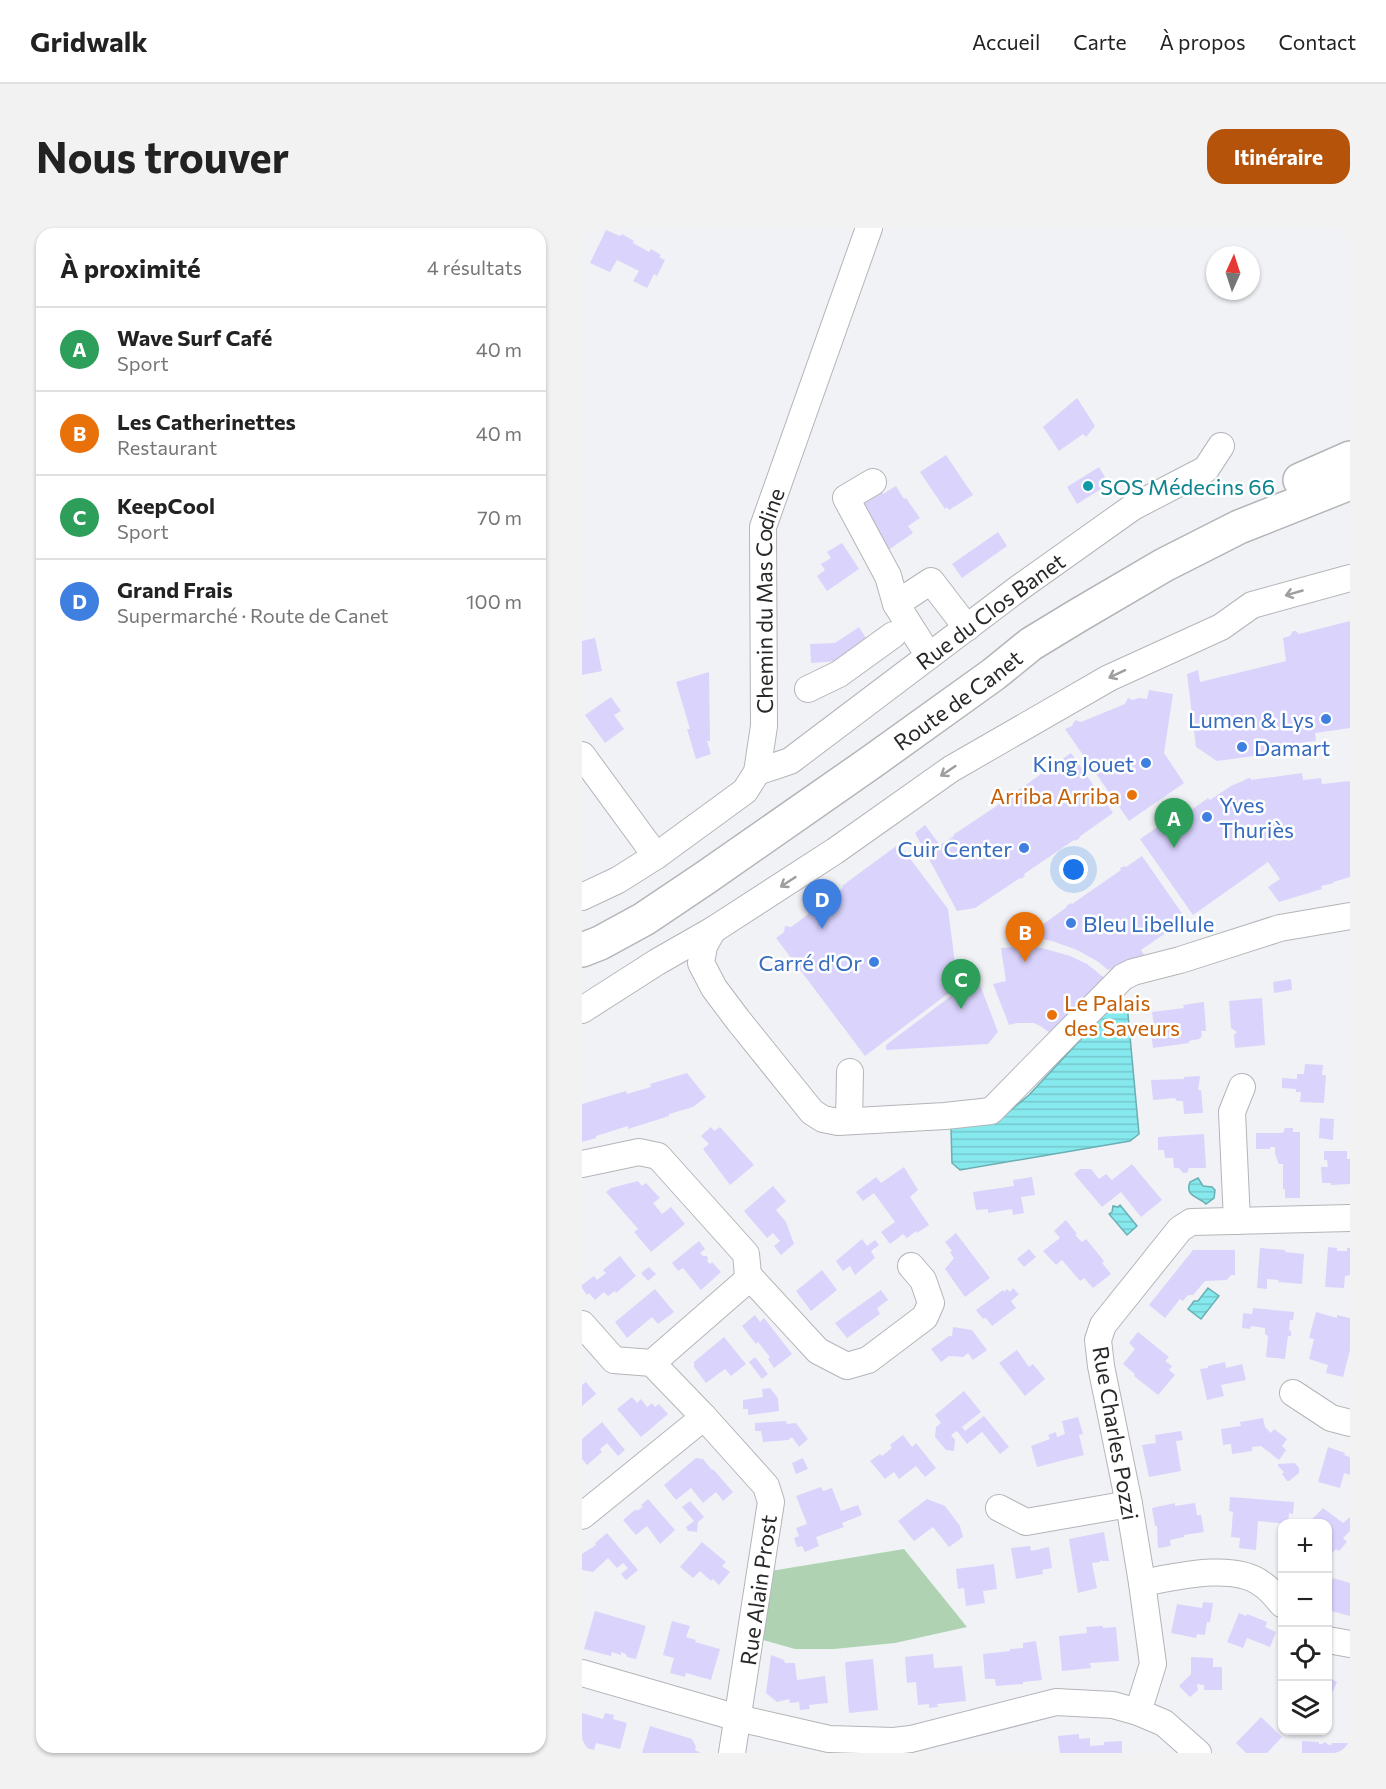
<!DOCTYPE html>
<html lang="fr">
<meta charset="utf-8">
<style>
:root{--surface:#fff;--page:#f2f2f2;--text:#222;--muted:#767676;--line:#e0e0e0;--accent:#b45309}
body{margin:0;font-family:Commissioner,sans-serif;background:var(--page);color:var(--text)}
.controls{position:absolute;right:18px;bottom:18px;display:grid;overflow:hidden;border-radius:12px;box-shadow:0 2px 4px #0004}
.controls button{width:54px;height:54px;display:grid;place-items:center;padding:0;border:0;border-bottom:2px solid var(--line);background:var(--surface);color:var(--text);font:30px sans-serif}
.compass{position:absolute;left:624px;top:18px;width:54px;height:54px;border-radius:50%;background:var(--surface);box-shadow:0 2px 4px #0004;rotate:3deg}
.you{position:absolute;left:492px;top:642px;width:21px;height:21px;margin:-15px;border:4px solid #fff;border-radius:50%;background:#1a73e8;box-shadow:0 0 0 9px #1a73e833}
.badge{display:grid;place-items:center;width:39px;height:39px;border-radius:50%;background:var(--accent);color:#fff;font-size:20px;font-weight:700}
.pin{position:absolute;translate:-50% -50px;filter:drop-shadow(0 2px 3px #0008)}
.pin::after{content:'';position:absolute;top:32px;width:21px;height:18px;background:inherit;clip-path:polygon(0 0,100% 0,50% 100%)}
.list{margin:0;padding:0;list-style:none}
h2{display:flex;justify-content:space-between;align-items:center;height:78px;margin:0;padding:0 24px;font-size:26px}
h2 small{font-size:20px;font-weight:400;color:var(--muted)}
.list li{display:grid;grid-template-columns:39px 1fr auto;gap:18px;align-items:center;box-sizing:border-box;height:84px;padding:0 24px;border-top:2px solid var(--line)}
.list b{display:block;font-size:22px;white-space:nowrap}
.list p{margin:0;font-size:20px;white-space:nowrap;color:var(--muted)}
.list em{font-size:20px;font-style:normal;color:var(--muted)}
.icon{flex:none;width:33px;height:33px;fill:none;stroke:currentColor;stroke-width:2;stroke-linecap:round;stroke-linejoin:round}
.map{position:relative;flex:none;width:768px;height:1525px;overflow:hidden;border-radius:18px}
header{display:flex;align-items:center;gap:36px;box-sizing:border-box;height:84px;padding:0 30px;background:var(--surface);border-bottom:2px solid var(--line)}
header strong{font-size:28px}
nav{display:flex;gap:33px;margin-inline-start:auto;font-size:21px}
.intro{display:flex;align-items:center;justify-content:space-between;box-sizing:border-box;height:144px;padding:0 36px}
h1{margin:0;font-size:42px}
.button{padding:15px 27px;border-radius:18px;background:var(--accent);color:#fff;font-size:21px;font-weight:700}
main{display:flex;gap:36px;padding:0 36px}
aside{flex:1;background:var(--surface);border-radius:18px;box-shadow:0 2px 4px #0004}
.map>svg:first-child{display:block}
.park{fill:#afd3b2}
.water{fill:url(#water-rules);stroke:#6aafb3;stroke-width:1.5}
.building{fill:#dad3fc}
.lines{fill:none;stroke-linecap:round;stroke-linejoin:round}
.minor-casing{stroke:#b4b5b9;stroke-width:28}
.major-casing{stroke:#b4b5b9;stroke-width:36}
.minor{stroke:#fff;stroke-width:26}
.major{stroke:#fff;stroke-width:33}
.oneway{stroke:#9e9e9f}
.culture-dot{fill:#0f9aa8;stroke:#fff;stroke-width:2}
.shop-dot{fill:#3f7fe0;stroke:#fff;stroke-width:2}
.food-dot{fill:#e8710a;stroke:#fff;stroke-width:2}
.labels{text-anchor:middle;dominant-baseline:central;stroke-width:5;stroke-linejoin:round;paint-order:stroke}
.culture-label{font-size:22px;fill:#0d838f;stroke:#fff;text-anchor:start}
.street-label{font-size:22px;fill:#282829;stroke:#fff}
.shop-label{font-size:22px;fill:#366cbe;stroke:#fff;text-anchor:end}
.food-label{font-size:22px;fill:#c56008;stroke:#fff;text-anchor:end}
</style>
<header>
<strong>Gridwalk</strong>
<nav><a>Accueil</a><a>Carte</a><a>À propos</a><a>Contact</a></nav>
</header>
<div class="intro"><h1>Nous trouver</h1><a class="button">Itinéraire</a></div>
<main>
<aside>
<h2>À proximité<small>4 résultats</small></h2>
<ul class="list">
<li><span class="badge" style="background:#2e9e5b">A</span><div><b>Wave Surf Café</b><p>Sport</p></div><em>40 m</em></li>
<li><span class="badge" style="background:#e8710a">B</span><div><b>Les Catherinettes</b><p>Restaurant</p></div><em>40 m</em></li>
<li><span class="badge" style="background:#2e9e5b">C</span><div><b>KeepCool</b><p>Sport</p></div><em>70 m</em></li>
<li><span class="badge" style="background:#3f7fe0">D</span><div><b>Grand Frais</b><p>Supermarché · Route de Canet</p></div><em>100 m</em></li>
</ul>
</aside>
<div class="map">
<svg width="768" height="1525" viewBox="0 0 768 1525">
<defs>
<pattern id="water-rules" width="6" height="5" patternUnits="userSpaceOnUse" patternTransform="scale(1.5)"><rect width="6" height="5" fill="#86e9ee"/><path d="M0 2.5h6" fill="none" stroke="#74c8cc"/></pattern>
</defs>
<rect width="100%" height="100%" fill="#f1f2f6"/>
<path class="park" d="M322 1321 385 1399 313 1415 252 1421H213L181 1412 189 1343Z"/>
<path class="water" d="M545 776 557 906 548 913 378 942 370 935 369 900 424 886 447 867 527 781Z
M616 950 621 958 630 959 633 962 632 970 624 976C618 969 602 969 608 954Z
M538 977 555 998 545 1007 527 986 530 984 531 978 536 979Z
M626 1060 637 1068 619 1091 606 1081 612 1073H616Z"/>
<path class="building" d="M24 2 38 8 40 6 52 13 51 15 67 24 69 21 79 27 77 29 83 32 75 48 72 46 65 60 51 53 57 43 35 32 28 44 8 35Z
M495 170 513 198 504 209 501 206 477 223 461 199Z
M364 227 391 267 367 282 365 279 363 281 338 244Z
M517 239 527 256 495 276 485 259Z
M314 258 322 271 324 270 338 290 326 298 331 305 299 327 277 278 299 263 301 266Z
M416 304 425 318 380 350 370 336Z
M260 315 277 341 245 363 235 348 243 342 239 336 249 330 245 324Z
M768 393V500L733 505 734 513 716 515 717 522 635 533 614 519 605 446 616 442 618 454 704 433 701 410 708 408 711 403H714L717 406Z
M277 399 287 415 255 433 229 435 228 416 253 415Z
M13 410 20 443 0 447V413Z
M127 444 128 513H125L129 526 114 531 105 501H108L94 454Z
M567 462 591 466 582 525 602 555 547 593 483 501 490 498 493 492 499 494 543 476 546 470 551 472 557 470 565 471Z
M29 469 39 483 32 487 42 501 23 515 3 487Z
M489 525 531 585 497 609 498 610 493 613 492 612 442 646 443 648 439 651 438 650 393 680 375 683 333 605 343 597 358 617 372 608 371 607 425 571V570Z
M720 545 721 552 739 550 740 556 768 553V649L751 654 752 655 739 658 740 661 697 674 686 659 698 651 686 634 611 687 558 611 580 596 582 598 604 583 605 585 626 570 628 572 649 558 663 552V551L669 550V552Z
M317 616 366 681 376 758 283 828 194 710 202 704 203 698 209 699 244 673 245 667 248 666 251 667 261 660 260 658Z
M560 628 604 691 559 722 565 731 526 742 515 733 495 722 473 714 453 709V702L485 679 484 678 489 675 490 676 539 642 538 640 543 638 544 639Z
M432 719 460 720 488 728 505 736 525 752 471 807 460 799 452 795H435L427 797 411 756 424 753 419 720Z
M709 751 710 762 692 765 691 754Z
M398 757 416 804 406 816 304 822V817L381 759Z
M680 770 683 817 653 820 652 807 655 804 649 800 647 773Z
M622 774 624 803H619L620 808 617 811 607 813V815L571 820 568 797H572L570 784 602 780 601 777Z
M723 836 741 837 740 847H744L742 875 718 874 719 864H714V861L700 860V850L715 851V846H722Z
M105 845 124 869 111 879 87 886V888L46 901V898L14 908V910L0 914V876L44 863 45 866 69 859 68 856Z
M618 848 616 862H619L621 885 602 886 601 873H595L593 870 571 872 569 852 602 851V849Z
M738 890 752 891 751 912 737 910Z
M129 899 132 903 138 899 172 937 148 957 121 921 127 916 119 908Z
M703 900H711V904H718V970H703V961H701V936H697L693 926V919H688V921H674V905H701Z
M622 906 624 940H607L605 945H601L597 940H592L591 930H583L582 922H576V909Z
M742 923H765V931H768V956L749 957V955H740L739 939H746L745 932H742Z
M550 936 580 972 559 989 539 964 520 979 492 946 498 941H509L517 951 524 946 530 952Z
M322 939 336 962 328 969 347 997 335 1005 334 1003 325 1010 321 1006 308 1016 299 1004 313 994 292 965 281 973 274 964 294 949 299 955Z
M450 949 453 967 439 969 442 985 431 987 430 981 406 985V981L394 982 391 964 432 958 431 952Z
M56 953 60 958 64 955 78 970 71 975 80 986 89 979 103 996 69 1024 52 1004 56 1001 24 964 29 960Z
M191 958 204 973 194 982 204 994 212 1016 199 1027 192 1018 198 1013 191 1005 185 1010 162 983Z
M484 992 495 1006 493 1007 500 1014 504 1011 522 1033 520 1035 529 1046 511 1060 502 1050 498 1053 480 1032 474 1037 461 1023 478 1010 472 1003Z
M374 1005 408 1050 383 1069 363 1041 372 1030 368 1024 370 1023 363 1014Z
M280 1011 285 1018 293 1012 297 1017 289 1023 293 1030 273 1047 268 1038 261 1043 254 1033Z
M117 1013 123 1021 118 1025 121 1028H125L126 1031 125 1033 128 1036 130 1034 139 1044 119 1062 101 1040 96 1043 90 1035Z
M746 1019 755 1020V1023H765V1020H768V1047L763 1048 762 1060 743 1059Z
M678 1020 703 1022V1024L722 1026 720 1056 696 1054 697 1052 685 1051V1061L675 1060Z
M447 1021 454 1029 442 1039 435 1031Z
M611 1022H653V1047H649L645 1052 623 1053 611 1067H606L601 1073 598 1071 583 1090 567 1077Z
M38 1028 54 1048 34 1065 33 1063 26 1068 22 1064 13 1072 7 1065 5 1067 0 1060V1057L12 1048 15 1052 24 1045 21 1042Z
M67 1039 74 1046 66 1053 59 1045Z
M240 1042 255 1062 229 1083 214 1063Z
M431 1060 437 1066 429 1073 434 1080 410 1098 404 1090 401 1091 394 1082 421 1062 422 1064 425 1061 428 1064Z
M73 1061 92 1084 76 1096 70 1089 45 1110 33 1094Z
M299 1062 306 1072 295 1080 298 1086 265 1110 253 1095Z
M671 1080 712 1084 711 1092H708L707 1102 709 1103V1108H706L703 1131 684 1129 686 1108 683 1106V1100L669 1098 668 1101 660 1100 661 1085 670 1086Z
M734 1084 755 1090V1087L768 1090V1122L761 1149 744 1145 746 1137 727 1131 732 1111 727 1110Z
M173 1087 178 1094 182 1090 210 1126 192 1140 186 1131 188 1129 176 1114 174 1116 160 1098Z
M371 1099 390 1102 405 1122 391 1132 386 1125 381 1129 367 1128 359 1134 349 1121 367 1108H370Z
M556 1104 587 1129 583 1133 590 1138 587 1142 593 1147 576 1167 552 1148 553 1146 541 1136 553 1121 547 1115Z
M142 1109 164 1136 149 1148 143 1141 124 1155 112 1139V1134Z
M435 1122 447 1139 451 1136 463 1151 443 1168 417 1135Z
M173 1129 186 1146 180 1151 167 1134Z
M643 1134 644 1140 660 1136 664 1152 639 1157 642 1168 625 1172 618 1141 626 1140V1138Z
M4 1154 14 1166 0 1178V1157Z
M188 1160 196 1170 197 1183 166 1187V1181H161V1172L181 1169 180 1161Z
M382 1163 399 1184 380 1199 383 1203 402 1188 427 1219 418 1226 400 1204 385 1216 375 1203 369 1207 373 1212 372 1223 364 1222 353 1209 354 1199 359 1195 353 1187Z
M50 1169 55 1175 59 1171 65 1179 70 1175 73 1179 77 1176 86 1186 59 1209 35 1181Z
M496 1189 501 1206 497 1207 502 1227 455 1239 449 1218 468 1211 466 1207 474 1204 475 1209 483 1206 480 1193Z
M681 1190 683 1199 689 1205 692 1201 705 1211 700 1218 704 1222 697 1232 679 1218 670 1219V1223L650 1226 649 1216 641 1217 639 1201 659 1198 658 1194Z
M204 1193 205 1196 214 1195 226 1211 217 1219 210 1209 206 1212 181 1214 179 1203H173V1195Z
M20 1194 43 1222 36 1228 25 1215 18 1221 20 1224 5 1237 0 1231V1211Z
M599 1203 601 1212 594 1213 599 1243 567 1249 560 1217 574 1215 573 1207Z
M321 1207 330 1219 334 1215 354 1240 343 1249 334 1238 317 1251 312 1244 303 1251 288 1233 298 1226 300 1228 310 1220 308 1217Z
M746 1219 763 1225 762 1227 768 1229V1247L762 1245 758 1260 736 1254Z
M114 1230 121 1231 130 1242 131 1241 151 1264 141 1273 134 1264 121 1275 109 1260 94 1272 82 1257Z
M221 1230 226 1241 214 1246 210 1235Z
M713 1235 717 1240V1245L707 1253H705L700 1246 702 1244 696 1238V1236Z
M239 1259 241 1263 250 1260 259 1283 276 1277 280 1287 260 1295 262 1299 234 1309 237 1318 223 1324 220 1318 215 1319 212 1310 217 1308 214 1300 225 1296 214 1268Z
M648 1269 712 1274 711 1286 707 1285 706 1296 676 1293 674 1322 657 1320 658 1310 649 1309 651 1284 647 1283Z
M66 1271 93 1302 78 1316 65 1298 54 1307 41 1292 54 1281 55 1283 61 1279 59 1277Z
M345 1271 363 1278 378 1298 381 1309 367 1319 351 1299 332 1313 316 1293Z
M108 1273 122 1289 116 1294 115 1304 106 1303 104 1299 112 1293 100 1279Z
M593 1275V1278L613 1275 615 1287H619L622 1304 602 1307V1309L588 1312 589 1318 577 1320 576 1319 575 1298H573L570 1280Z
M741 1280 761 1295 768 1289V1303L761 1310 765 1314 757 1323 754 1321 747 1328 746 1326V1296H735L730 1291Z
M522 1304 527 1333H520L519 1331 518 1334 510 1335 515 1360 496 1365 487 1311Z
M25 1305 56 1342 44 1352 39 1346 46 1340 41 1335 35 1340 26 1330 11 1344 0 1342V1326L14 1317 13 1315Z
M120 1314 144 1334 140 1338 148 1344 137 1357 131 1351 129 1353 118 1343 111 1350 98 1339Z
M448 1318 449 1323 467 1319 470 1340 460 1342 461 1346 434 1351 429 1320Z
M412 1336 415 1361 401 1363 403 1375 384 1378 382 1360 376 1361 374 1341Z
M751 1350 768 1355V1388L746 1382V1354L749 1355Z
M621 1374 631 1375 628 1394H625L623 1407 615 1406 614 1410 589 1405 595 1376 620 1380Z
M13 1383 64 1398 54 1431 45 1429 44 1426 39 1424V1427L30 1424 29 1428 2 1421Z
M657 1385 664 1388 665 1386 685 1394 683 1399 694 1404 688 1419 665 1410 661 1420 645 1414Z
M90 1393 108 1398 104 1409 114 1412 113 1414 138 1421 129 1452 104 1445 103 1449 88 1445 92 1430 81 1427Z
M521 1398V1400L534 1399 537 1433 508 1435 509 1440 480 1443 477 1408 505 1405 504 1399Z
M454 1413 460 1452 441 1454V1456L414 1458 413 1451H403L401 1426 428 1423V1421L441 1420V1415Z
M351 1426 352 1440 380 1438 384 1473 355 1476 356 1479 347 1480V1476L336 1477 334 1454 325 1455 323 1429Z
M189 1427 202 1432 203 1435H213L215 1452 243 1448 246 1475 227 1477 228 1481 218 1482 217 1474 208 1475 207 1471 195 1474 184 1465Z
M609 1429 631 1430V1439H640V1462H622V1457L615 1456 616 1462 608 1469 597 1458 609 1446Z
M291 1431 296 1482 267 1485 263 1434Z
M746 1449 755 1454 746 1474Z
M0 1485 21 1491 23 1485 32 1487 31 1491 45 1495 38 1521 14 1515 12 1522 0 1519Z
M679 1489 700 1509 685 1525H664L654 1515Z
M68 1498 110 1511 114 1519 113 1522 119 1525H60Z
M497 1506V1511L508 1510V1518L522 1517V1514L540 1513V1525H478L476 1508Z
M720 1513 737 1514V1516H740L743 1514 747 1517H749L750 1515H766L765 1525H720Z"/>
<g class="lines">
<g class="minor-casing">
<g id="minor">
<path d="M291 254 264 270 306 348 314 376"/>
<path d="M768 350 670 377 639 399 527 450 369 541 253 623 131 702 122 718 119 735 132 760 156 792 230 884 241 891 256 894 363 888 409 883 541 749 551 744 598 732 698 700 768 688"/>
<path d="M347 428 314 376 349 353 385 400"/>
<path d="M226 461 257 446 311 407"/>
<path d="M0 527 74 628"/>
<path id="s1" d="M175 544 208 533 437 360 551 279 624 241 639 218"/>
<path id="s2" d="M0 669 36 652 74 628 163 563 175 544 182 498 181 299 287 0"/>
<path d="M0 782 75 734 131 702"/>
<path d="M267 893 268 844"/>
<path d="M0 936 57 924 76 928 164 1026 166 1047 163 1054 70 1135"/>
<path d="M655 993 650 884 660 859"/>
<path d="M166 1047 236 1123 265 1138 286 1132 343 1089 349 1075 341 1052 329 1038"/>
<path d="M0 1096 32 1132 70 1135 122 1189 184 1258 189 1274 150 1525"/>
<path d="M711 1165 749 1190 768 1195"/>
<path d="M417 1280 444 1294 547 1276"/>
<path d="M0 1288 122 1189"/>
<path d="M560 1355C593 1349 652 1334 680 1356 688 1361 694 1369 700 1376"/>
<path d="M746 1412 768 1416"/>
<path d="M0 1445 156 1490 247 1511 312 1513 329 1511 474 1474 531 1477 556 1484 582 1495 616 1525"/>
<path d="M556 1484 571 1436 560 1355 547 1276 519 1138 516 1112 521 1097 598 1001 609 994 768 990"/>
</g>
</g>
<g class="major-casing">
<g id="major">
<path d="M718 252 768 230"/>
<path id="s3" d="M0 722 18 715 62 691 123 650 288 535 412 446 449 416 495 388 582 337 657 299 768 255"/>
</g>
</g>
<use href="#minor" class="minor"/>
<use href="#major" class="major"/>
</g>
<defs><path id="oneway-shaft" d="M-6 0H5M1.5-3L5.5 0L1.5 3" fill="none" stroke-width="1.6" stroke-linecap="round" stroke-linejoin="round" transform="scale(1.5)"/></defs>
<g class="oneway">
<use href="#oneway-shaft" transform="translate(712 365) rotate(164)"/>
<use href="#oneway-shaft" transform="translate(535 446) rotate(155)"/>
<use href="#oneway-shaft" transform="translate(366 543) rotate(146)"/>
<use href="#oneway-shaft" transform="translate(206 654) rotate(147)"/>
</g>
<circle class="culture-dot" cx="506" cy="258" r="6"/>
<g class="shop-dot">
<circle cx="744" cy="491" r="6"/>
<circle cx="660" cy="519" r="6"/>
<circle cx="564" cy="535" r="6"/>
<circle cx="625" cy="589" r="6"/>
<circle cx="442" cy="620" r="6"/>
<circle cx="489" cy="695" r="6"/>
<circle cx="292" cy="734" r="6"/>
</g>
<g class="food-dot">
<circle cx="550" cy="567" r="6"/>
<circle cx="470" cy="787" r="6"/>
</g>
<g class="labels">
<g class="culture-label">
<text x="518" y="258">SOS Médecins 66</text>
</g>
<g class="street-label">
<text stroke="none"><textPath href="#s2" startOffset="390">Chemin du Mas Codine</textPath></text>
<text stroke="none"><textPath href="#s1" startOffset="285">Rue du Clos Banet</textPath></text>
<text stroke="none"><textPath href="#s3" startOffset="452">Route de Canet</textPath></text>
<text transform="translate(534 1205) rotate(80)">Rue Charles Pozzi</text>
<text transform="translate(176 1362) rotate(-82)">Rue Alain Prost</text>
</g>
<g class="shop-label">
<text x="732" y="491">Lumen &amp; Lys</text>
<text x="672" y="519" text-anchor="start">Damart</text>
<text x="552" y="535">King Jouet</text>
<text x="637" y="576" text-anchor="start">Yves<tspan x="637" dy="25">Thuriès</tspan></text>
<text x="430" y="620">Cuir Center</text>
<text x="501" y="695" text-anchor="start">Bleu Libellule</text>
<text x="280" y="734">Carré d'Or</text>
</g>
<g class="food-label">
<text x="538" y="567">Arriba Arriba</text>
<text x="482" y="774" text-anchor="start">Le Palais<tspan x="482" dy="25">des Saveurs</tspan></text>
</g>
</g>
</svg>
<div class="controls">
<button>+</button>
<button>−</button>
<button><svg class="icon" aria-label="locate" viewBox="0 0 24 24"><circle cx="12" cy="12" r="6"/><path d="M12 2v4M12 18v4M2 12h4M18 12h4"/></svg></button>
<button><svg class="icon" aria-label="layers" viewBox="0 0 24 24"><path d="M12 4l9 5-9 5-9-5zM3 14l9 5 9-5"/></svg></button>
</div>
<svg class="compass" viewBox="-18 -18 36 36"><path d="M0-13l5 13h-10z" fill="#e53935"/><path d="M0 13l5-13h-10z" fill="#767676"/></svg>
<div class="you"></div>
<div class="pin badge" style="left:592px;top:620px;background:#2e9e5b">A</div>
<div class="pin badge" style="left:443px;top:734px;background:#e8710a">B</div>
<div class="pin badge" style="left:379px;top:781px;background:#2e9e5b">C</div>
<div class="pin badge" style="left:240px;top:701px;background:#3f7fe0">D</div>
</div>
</main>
